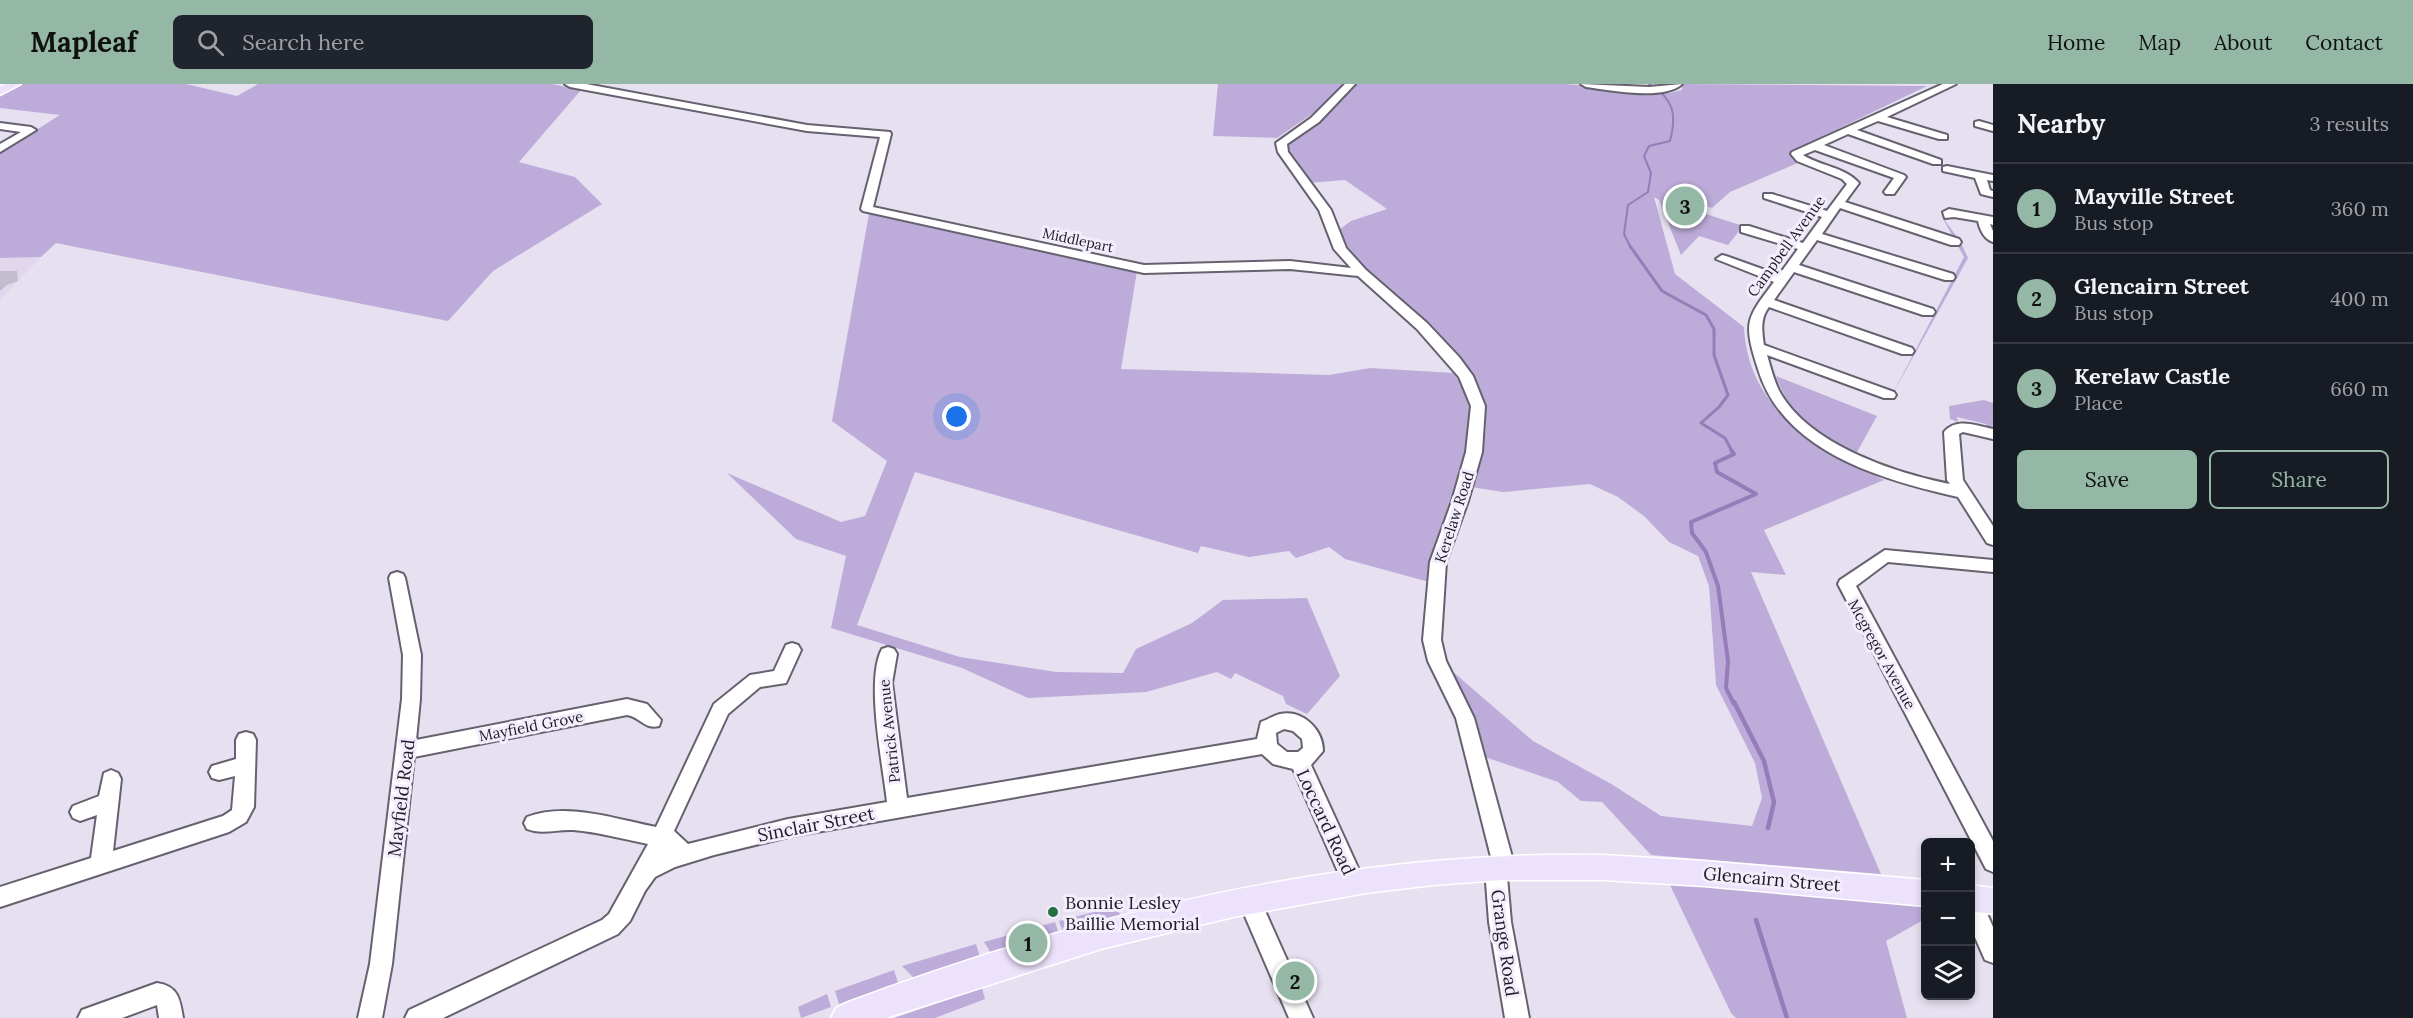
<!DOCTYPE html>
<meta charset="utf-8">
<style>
:root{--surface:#171b24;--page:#20242c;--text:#f1f3f6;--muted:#9ea1a6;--line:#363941;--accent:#94b8a5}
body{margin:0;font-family:Lora,serif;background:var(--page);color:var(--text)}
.controls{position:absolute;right:18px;bottom:18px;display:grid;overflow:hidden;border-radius:9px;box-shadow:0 3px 9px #0003}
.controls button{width:54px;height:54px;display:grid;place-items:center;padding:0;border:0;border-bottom:2px solid var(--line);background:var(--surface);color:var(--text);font:30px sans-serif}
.you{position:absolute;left:957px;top:333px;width:21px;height:21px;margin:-15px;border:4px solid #fff;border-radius:50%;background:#1a73e8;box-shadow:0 0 0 9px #1a73e833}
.badge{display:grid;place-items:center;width:39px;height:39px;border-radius:50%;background:var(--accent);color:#111;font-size:20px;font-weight:700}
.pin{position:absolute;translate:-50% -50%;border:3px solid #fff;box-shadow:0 2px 6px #0006}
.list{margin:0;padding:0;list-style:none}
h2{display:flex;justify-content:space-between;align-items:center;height:78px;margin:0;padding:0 24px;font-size:26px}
h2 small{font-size:20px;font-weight:400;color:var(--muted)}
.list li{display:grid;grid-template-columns:39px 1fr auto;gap:18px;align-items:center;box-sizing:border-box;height:90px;padding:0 24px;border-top:2px solid var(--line)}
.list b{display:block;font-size:22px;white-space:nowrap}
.list p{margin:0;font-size:20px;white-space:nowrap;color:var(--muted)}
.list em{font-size:20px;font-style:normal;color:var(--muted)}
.actions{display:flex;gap:12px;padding:18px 24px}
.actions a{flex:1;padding:14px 0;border:2px solid var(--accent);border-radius:9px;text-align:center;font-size:21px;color:var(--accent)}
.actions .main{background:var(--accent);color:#111}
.icon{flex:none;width:33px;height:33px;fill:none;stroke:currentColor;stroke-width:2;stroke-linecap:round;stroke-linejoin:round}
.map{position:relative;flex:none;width:1993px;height:934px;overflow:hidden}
header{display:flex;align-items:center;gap:36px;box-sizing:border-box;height:84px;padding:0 30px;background:var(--accent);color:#111}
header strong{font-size:28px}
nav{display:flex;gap:33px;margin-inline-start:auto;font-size:21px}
.search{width:420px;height:54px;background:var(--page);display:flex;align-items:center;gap:15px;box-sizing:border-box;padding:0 21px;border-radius:9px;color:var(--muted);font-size:22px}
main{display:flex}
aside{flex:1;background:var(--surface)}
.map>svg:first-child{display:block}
.built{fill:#e0d7ef}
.green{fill:#bdacd9}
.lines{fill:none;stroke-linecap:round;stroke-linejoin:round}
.stream-far3{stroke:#957db9;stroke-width:2}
.stream-far2{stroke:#957db9;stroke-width:3}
.stream-far1{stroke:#957db9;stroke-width:4}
.stream{stroke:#957db9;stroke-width:4.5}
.building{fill:#c2bccc}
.minor-casing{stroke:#66616f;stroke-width:4}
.major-casing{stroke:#fff;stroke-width:3}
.minor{fill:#fff;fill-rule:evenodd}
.major{fill:#ece2fc;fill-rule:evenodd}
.poi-dot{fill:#237141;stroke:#f3edfe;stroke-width:2}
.labels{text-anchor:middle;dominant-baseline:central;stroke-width:6;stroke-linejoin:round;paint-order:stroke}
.far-street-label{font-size:14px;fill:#1d1b21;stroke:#f3edfe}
.street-label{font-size:15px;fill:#1d1b21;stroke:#f3edfe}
.near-street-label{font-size:18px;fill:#1d1b21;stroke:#f3edfe}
.near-poi-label{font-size:18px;fill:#1d1b21;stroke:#f3edfe;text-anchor:start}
</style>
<header>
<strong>Mapleaf</strong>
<div class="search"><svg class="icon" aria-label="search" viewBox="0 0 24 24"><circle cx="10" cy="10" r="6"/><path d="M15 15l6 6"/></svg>Search here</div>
<nav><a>Home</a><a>Map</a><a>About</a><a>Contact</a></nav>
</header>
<main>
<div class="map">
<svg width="1993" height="934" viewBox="0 0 1993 934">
<rect width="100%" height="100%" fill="#e6e0f0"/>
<path class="built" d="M41 173 18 197 0 216V174Z"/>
<path class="green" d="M18 0H186L237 12 258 0H552L581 6 519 78 575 93 602 120 493 187 448 237 56 159 41 173 0 174V69L60 31 0 24V9Z
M1218 0H1343L1319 25 1277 54 1213 52Z
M1356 0H1566L1670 9 1682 6V0L1927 2 1790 68 1800 78 1730 108 1712 124 1702 121 1705 117 1683 110 1667 114 1664 123C1677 129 1693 139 1706 130L1743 142 1728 161 1699 152 1681 171 1659 116 1654 113 1675 190 1744 243C1748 328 1818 361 1884 396L1764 446 1786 491 1751 488 1881 790 1651 771 1602 718 1581 717 1558 698 1485 673 1472 632 1452 587 1533 657 1613 701 1661 732 1752 742 1762 714 1755 679 1716 601 1709 502 1698 472 1669 458 1644 432 1618 413 1590 400 1503 408 1471 403C1478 379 1489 352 1485 327 1478 278 1407 221 1370 188 1356 175 1342 165 1340 145L1351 137 1387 125 1345 96 1308 99 1286 69V58L1327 32Z
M869 130 1137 187 1121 285 1329 291 1370 284 1454 289 1469 314 1472 335 1468 365 1431 472 1429 498 1345 475 1329 463 1296 474 1289 467 1249 473 1201 462 1198 469 915 388 857 541 960 573 1056 588 1123 589 1136 565 1192 539 1223 516 1307 514 1340 592 1307 630 1286 620 1283 612 1235 589 1231 595 1217 588 1146 608 1028 614 962 584 831 544 846 472 796 455 727 389 841 438 865 432 887 377 832 337Z
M1941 131 1960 157 1968 174 1891 313 1964 173Z
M1776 292 1877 332 1856 370C1819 351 1790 333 1776 292Z
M1984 316 1993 319V346L1987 344 1986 340 1957 333 1958 338 1950 335 1949 322Z
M1669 799 1924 822 1925 835 1886 857 1907 934H1736L1731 929Z
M1117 822 1120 831 1062 846 1059 837Z
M1055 838 1058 847 991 869 984 858Z
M976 860 980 873 914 894 902 882Z
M894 886 898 899 839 920 835 907Z
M982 904 985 915 935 934H894Z
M827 910 831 923 801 934 798 923Z"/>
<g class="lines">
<path class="stream-far3" d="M1631 164 1624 150 1628 121 1648 108 1651 89 1644 72 1649 62 1670 57C1677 30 1674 15 1649 0"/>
<path class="stream-far2" d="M1630 162 1662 207 1706 231 1714 245V271L1728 311 1719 323 1701 339 1725 354 1732 367"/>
<path class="stream-far1" d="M1731 366 1734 370 1715 379 1717 388 1756 410 1691 438 1692 449 1706 468 1718 502 1728 577 1726 604 1734 620"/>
<path class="stream" d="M1734 618 1764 677 1774 718 1768 744
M1756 836 1787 934"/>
</g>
<path class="building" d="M0 187H17L18 197 7 201 0 207Z"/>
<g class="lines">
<g class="minor-casing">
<path id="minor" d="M565 0H586L807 41 890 48 891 50 873 123 1144 181 1290 177 1351 184 1334 165 1319 126 1278 68 1276 59 1311 34 1345 0H1355L1319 38 1287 60 1288 68 1331 126 1346 164 1366 186 1427 239 1459 273 1473 292 1485 322 1482 368 1468 417 1446 478 1441 556 1446 577 1474 634 1515 784 1511 791 1507 793 1511 838 1529 934H1505L1489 838 1485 785 1492 777 1456 634 1428 577 1423 556 1430 478 1452 417 1466 368 1471 322 1459 293 1417 245 1358 192 1290 185 1144 189 863 127 861 125 880 53 807 47 570 3Z
M1581 0 1649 3 1682 0C1664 17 1609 6 1586 3Z
M1943 0H1956L1887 33 1947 51V55H1939L1878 37 1857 46 1941 76V80H1933L1848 50 1824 61 1904 91 1906 93 1894 110H1886L1884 108 1894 94 1815 66 1803 71C1820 82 1845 83 1859 99L1845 118 1959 155 1961 158 1959 161H1951L1840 124 1822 150 1953 190 1955 193 1953 196H1945L1817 156 1799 181 1933 225 1935 228 1933 231H1923L1794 188 1774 216 1912 264 1914 267 1912 270H1902L1769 223C1760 234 1762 248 1764 261L1894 308 1896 311 1894 314H1884L1767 271C1771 284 1774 298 1781 310 1811 361 1895 389 1950 400L1947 396 1944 348C1957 333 1976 342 1993 345V355L1963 348 1959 350 1963 396 1993 442V461L1987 459 1958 413C1882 396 1783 368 1758 285 1743 238 1746 235 1774 198L1716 175 1722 171 1726 172 1779 191 1798 165 1741 148V142H1749L1803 159 1822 133 1764 114V110H1772L1827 127 1847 100 1842 95 1797 77 1791 70 1792 68Z
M1979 37 1993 41V47L1975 42V38Z
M0 39 31 43 36 46 0 68V60L21 48 0 45Z
M1947 82 1993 91V97L1987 96 1990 106 1993 107V113L1981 110 1975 94 1943 87V83Z
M1949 125 1993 133V141L1990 140 1993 147V158C1984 155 1980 146 1978 137L1954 133 1945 134 1943 128Z
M1885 466 1993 476V488L1888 478 1856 502 1993 757V788L1986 785 1838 500 1840 496Z
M397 488 403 490 405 494 421 571 420 615 416 656 627 615 647 620 661 636 659 642C645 646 640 633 627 631L414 673 392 880 382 934H358L370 880 402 615 403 571 389 494 391 490Z
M792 559 798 561 801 566 786 599 760 603 728 630 674 747 688 760 788 735 887 718C883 681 865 596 882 565L888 563 894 565 897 570 892 599 907 714 1257 655 1261 638C1267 636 1273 632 1280 630 1302 625 1323 645 1323 667L1311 681 1365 799 1362 806 1354 809 1346 806 1293 685 1273 680 1262 670 788 753 714 771 675 783 655 793 645 807 630 837 618 850 443 934H405L409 926 602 836 609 830 648 760C623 755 598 748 573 746 558 745 541 751 527 745L524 739 527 733C567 718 615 735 656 743L714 620 750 591 774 587 786 561ZM1284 645 1293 647 1302 655 1303 664 1298 668H1287L1277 660 1276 649Z
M246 648 253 650 256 656 254 723 246 738 229 748 0 823V803L91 774 97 731 80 737 73 734 70 728 73 722 99 712 104 689 111 686 118 689 121 695 113 767 223 732 232 726 235 692 219 696 212 694 209 688 212 682 236 675V656L239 650Z
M1249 806 1257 809 1313 934H1289L1238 816 1241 809Z
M1970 806 1978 809 1993 843V879L1985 876 1970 842Z
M157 899C178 902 180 915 183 934H159L157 921 122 934H78L82 926Z"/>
</g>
<g class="major-casing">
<path id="major" d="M5 0H21L0 11V2Z
M1603 771 1704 777 1926 796V822L1704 802 1603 796H1501L1433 801 1366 809 1233 833 1101 865 886 934H831L836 924 846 919C1086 829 1345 766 1603 771Z
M1970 801 1993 804V830L1970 827Z"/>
</g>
<use href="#minor" class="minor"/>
<use href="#major" class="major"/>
</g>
<circle class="poi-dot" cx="1053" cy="828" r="6"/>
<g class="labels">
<g class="far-street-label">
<text transform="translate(1078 156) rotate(12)">Middlepart</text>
</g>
<g class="street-label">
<text transform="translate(1786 162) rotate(-54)">Campbell Avenue</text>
<text transform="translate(1454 433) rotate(-72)">Kerelaw Road</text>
<text transform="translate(1882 570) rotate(61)">Mcgregor Avenue</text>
<text transform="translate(531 642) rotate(-11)">Mayfield Grove</text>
<text transform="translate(889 647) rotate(-96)">Patrick Avenue</text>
</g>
<g class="near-street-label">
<text transform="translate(401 714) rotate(-83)">Mayfield Road</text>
<text transform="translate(1326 738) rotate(65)">Loccard Road</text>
<text transform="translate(816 740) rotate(-11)">Sinclair Street</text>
<text transform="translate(1772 795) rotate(5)">Glencairn Street</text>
<text transform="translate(1505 859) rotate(82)">Grange Road</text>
</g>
<g class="near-poi-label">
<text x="1065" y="818">Bonnie Lesley<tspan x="1065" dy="21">Baillie Memorial</tspan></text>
</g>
</g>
</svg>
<div class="controls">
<button>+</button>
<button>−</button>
<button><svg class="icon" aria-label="layers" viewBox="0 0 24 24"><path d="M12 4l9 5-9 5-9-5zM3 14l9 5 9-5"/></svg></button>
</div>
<div class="you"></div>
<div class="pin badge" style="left:1028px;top:859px">1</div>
<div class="pin badge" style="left:1295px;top:897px">2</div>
<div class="pin badge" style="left:1685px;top:122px">3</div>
</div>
<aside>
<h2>Nearby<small>3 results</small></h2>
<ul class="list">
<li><span class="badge">1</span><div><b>Mayville Street</b><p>Bus stop</p></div><em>360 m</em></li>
<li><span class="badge">2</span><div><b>Glencairn Street</b><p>Bus stop</p></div><em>400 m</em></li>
<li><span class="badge">3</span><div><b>Kerelaw Castle</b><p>Place</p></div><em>660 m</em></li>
</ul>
<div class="actions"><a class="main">Save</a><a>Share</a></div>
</aside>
</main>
